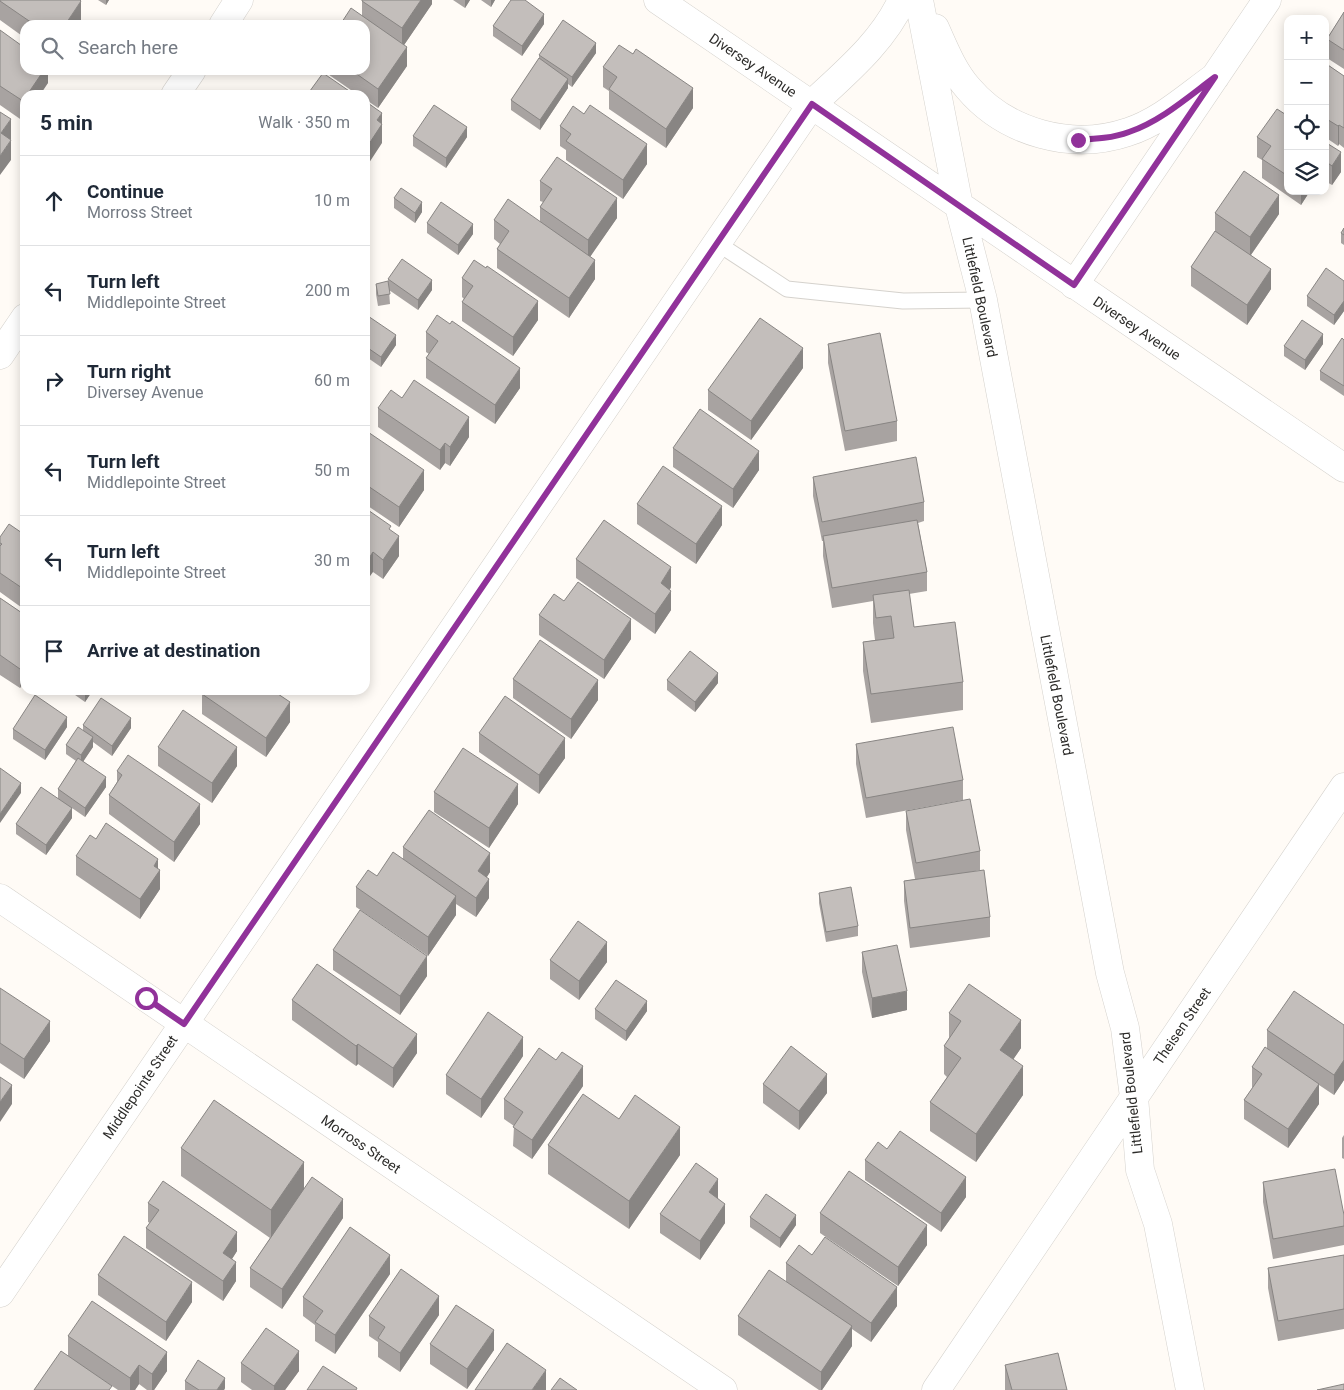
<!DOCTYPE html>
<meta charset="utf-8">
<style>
:root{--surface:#fff;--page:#f2f2f3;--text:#1f2937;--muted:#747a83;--line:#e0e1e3}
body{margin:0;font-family:Roboto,sans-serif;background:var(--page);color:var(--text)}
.controls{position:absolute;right:15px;top:15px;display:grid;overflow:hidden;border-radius:10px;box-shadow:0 2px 12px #0003}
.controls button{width:45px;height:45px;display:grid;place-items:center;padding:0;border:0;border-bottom:1px solid var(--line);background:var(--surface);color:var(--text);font:25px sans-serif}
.stop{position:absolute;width:15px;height:15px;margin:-11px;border:4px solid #91329a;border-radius:50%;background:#fff}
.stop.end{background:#91329a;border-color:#fff;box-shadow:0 1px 5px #0008}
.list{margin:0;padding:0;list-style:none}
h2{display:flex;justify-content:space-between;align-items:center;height:65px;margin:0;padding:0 20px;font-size:21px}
h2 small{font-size:16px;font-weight:400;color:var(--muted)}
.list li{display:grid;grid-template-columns:32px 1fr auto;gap:15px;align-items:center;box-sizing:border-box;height:90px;padding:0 20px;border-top:1px solid var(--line)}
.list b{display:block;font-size:19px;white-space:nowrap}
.list p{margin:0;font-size:16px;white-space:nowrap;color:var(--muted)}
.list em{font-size:16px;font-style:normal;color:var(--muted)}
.icon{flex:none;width:28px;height:28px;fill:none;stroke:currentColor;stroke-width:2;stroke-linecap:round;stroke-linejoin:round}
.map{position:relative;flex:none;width:1344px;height:1390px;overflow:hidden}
.search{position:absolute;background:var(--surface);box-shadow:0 2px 12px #0003;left:20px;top:20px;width:350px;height:55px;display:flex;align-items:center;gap:12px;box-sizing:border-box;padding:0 18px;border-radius:15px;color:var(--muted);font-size:19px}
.panel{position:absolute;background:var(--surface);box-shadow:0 2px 12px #0003;left:20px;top:90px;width:350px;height:605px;border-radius:15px}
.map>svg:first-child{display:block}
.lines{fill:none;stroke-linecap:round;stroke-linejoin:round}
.service-casing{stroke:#d5d2cd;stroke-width:17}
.minor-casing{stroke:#d5d2cd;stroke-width:29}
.service{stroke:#fff;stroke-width:15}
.minor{stroke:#fff;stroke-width:28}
.wall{fill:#a8a3a1}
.shaded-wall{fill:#888583}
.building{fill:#c3bebb;stroke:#888583}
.route{stroke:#91329a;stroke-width:6}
.labels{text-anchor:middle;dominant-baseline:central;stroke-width:4.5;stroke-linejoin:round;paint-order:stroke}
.street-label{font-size:14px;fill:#2c2b29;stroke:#fff}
</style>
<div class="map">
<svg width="1344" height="1390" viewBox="0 0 1344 1390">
<rect width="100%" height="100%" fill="#fffbf6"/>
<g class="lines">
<g class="service-casing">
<path id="service" d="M717 243 787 289 903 301 983 300"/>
</g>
<g class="minor-casing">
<path id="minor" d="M658 0 1344 468
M919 0 959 206 983 300 1110 973 1125 1028 1134 1097 1140 1170 1158 1224 1190 1390
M223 25 239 0
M935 28C944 48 953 71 968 88 1006 133 1072 151 1128 132 1160 122 1187 97 1215 77
M175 95 192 70
M1074 285 1267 0
M0 355 25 318
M0 898 723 1390
M0 1293 812 104C845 73 883 42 902 0
M936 1390 1344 787"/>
</g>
<use href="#service" class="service"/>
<use href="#minor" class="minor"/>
</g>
<path class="wall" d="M0 0 81 20 78 25H25V38L0 20Z
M98 0H109L106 5Z
M432 0V4L404 45 407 66 378 108 365 99V95H358L322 70H365L362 16V1Z
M453 0H470L465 8Z
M481 0H495L491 7Z
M1344 12V69L1327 58V39Z
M544 24 522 56 493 36V26Z
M0 30 48 70V83L25 95V118L23 121 0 105Z
M596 53 572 87 568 84V88L540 130 511 110V100L539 59V55Z
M1325 63 1344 76V148L1339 144 1338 146 1325 137Z
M603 67 693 108 666 148 609 109V91L603 87Z
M1288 116V191H1310L1301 205 1262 178V160L1257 157V137Z
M560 126 647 164 623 199 566 160V150L560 146Z
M413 136 467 137 446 168 413 146Z
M1325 142 1341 172 1332 185 1325 181Z
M540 181 617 218 590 256 595 279 569 318 497 268V249L500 244 494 239V220L540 221V207L543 202 540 201Z
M394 198 422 212 415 223 394 208Z
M1215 213 1279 214 1251 255 1271 289 1247 325 1191 286V267L1215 232Z
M427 223 473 234 458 255 427 233Z
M1344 228V245L1341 243V233Z
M462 278 538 320 513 356 462 321V302L464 299 462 297Z
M388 279 432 290 418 310 389 290 390 304 378 306 376 294V284L388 283Z
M1344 281V311L1334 325 1307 306V296Z
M365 315 396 345 381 367 365 356Z
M450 324 520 388 495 424 426 378V358L429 354 426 352V332Z
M1344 340V396L1320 380V371Z
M828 344 897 421V441L845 451 828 363Z
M1323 344 1305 370 1284 356V346Z
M803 368 751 440 708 410V390Z
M402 398 469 437 450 466 445 463 440 470 378 427V408Z
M365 430 424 490 399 527 365 504Z
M673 448 759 470 733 508 673 467Z
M813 477 924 502V521L918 523 927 572V591L909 594 914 627 963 682V710L871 723 863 671V642L875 640 873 623V601L832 608 823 556V541H822L813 496Z
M637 504 722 525 696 564 637 524Z
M365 508 399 556 383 579 373 572Z
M25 535V610L0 592V537Z
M576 559 671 587 670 590 671 610 655 634 576 578Z
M0 598 25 615V680L20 688 0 675Z
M539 615 631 639 604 679 539 635Z
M513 679 598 700 571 739 513 698Z
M667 680 718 683 695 712 667 690Z
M68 690H93L85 702Z
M143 690H153L150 695Z
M202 694 290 722 266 757 202 714Z
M83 725 131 728 112 756 93 742V747L83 761 106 787 85 817 72 808V818L46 855 16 834V824L58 798V789L76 761 66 754V745L83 731Z
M67 727 45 760 13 739V729Z
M479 733 565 758 539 794 479 752Z
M856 744 963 780V800L866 818 856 764Z
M158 747 237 766 212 803 158 766Z
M117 771 200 824 174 862 109 814V795L117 782Z
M434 792 518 804 489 848 434 812Z
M906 811 980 851V870L971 872 990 917V937L910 948 904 901V881L915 879 906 830Z
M96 839 158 869 160 889 140 919 76 875V856Z
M403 847 490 872 487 877 489 898 476 917 456 904V915L428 956 356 907V887L377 876 403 859Z
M819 893 858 926V936L826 942 819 903Z
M333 950 427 976 400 1015 333 970Z
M862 952 907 1010 872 1018 862 972Z
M550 960 607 962 579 1000 550 979Z
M0 988 50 1041 24 1079 0 1063Z
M292 1000 417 1053 393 1088 358 1064 356 1066 292 1020Z
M595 1009 647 1011 626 1041 595 1019Z
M949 1013 1021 1048 1013 1059 1023 1095 976 1162 930 1131V1102L947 1077 944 1074V1046L949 1038Z
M1344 1025V1080L1334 1095 1319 1085V1104L1288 1148 1244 1119V1100L1253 1087H1252V1067L1267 1049V1030Z
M523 1056 481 1118 446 1094V1075Z
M763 1084 827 1093 799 1130 763 1103Z
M583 1086 532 1159 513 1146 514 1126 504 1119V1099Z
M1344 1135V1159L1342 1158V1138Z
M548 1145 680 1155 629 1229 548 1174Z
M181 1148 304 1188 343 1218 282 1309 250 1287V1268L270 1238 181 1176Z
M887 1149 966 1197 941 1232 865 1180V1160Z
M1263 1182 1344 1215V1245L1273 1259 1263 1202Z
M718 1198 725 1223 700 1260 660 1233V1214Z
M148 1203 237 1251 232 1259 236 1281 223 1301 146 1248V1228L150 1223 148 1222Z
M820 1213 927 1245 898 1286 820 1233Z
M750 1217 796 1225 780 1248 750 1227Z
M812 1255 897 1306 871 1342 852 1329V1346L822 1390H819L738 1335V1316L786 1282V1263Z
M1344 1255V1329L1278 1341 1268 1288V1268Z
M390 1274 335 1354 315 1341V1325L303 1316V1297Z
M98 1275 192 1302 166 1341 98 1295Z
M439 1315 400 1372 378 1357V1342L369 1336V1316Z
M68 1336 167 1371 154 1390H147L139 1384 135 1390H118L97 1376 112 1390 68 1356Z
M430 1344 494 1350 467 1389 430 1364Z
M241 1363 299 1371 285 1390H252L241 1382Z
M1005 1365 1067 1390H1005Z
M185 1381 225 1388 224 1390H185Z"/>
<path class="shaded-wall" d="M106 0H109L106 5Z
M421 0H432V4L402 48V28Z
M465 0H470L465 8Z
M491 0H495L491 7Z
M81 1V20L78 25H65Z
M544 14V24L522 56V46Z
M596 43V53L572 87V77Z
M407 47V66L378 108V89Z
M44 70H48V83L40 95H27Z
M568 79V88L540 130V120Z
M693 88V108L666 148V129Z
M25 98V118L23 121V101Z
M382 113V143L365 169V150L377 120Z
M11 119V139L1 153V133Z
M1339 125V144L1338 146V126Z
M467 127V137L446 168V158Z
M11 140V160L0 175V156Z
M647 144V164L623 199V180Z
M1341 152V172L1332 185V166Z
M1301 191H1310L1301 205Z
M1279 195V214L1250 256V237Z
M617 198V218L588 260V240Z
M422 202V212L415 223V213Z
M473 224V234L458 255V245Z
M595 260V279L569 318V298Z
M1271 269V289L1247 325V305Z
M432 280V290L418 310V300Z
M538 301V320L513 356V337Z
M1344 301V311L1334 325V315Z
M1323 334V344L1305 370V360Z
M396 335V345L381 367V357Z
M803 348V368L751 440V421Z
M520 368V388L495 424V405Z
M469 417V437L450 466V447Z
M445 443V463L440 470V450Z
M759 451V470L733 508V489Z
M424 470V490L399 527V507Z
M722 506V525L696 564V544Z
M399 536V556L383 579V560Z
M373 552V572L365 583V564Z
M671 567V587L661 603V583Z
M671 591V610L655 634V614Z
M631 619V639L604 679V660Z
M25 661V680L20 688V669Z
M718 673V683L695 712V702Z
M598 680V700L571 739V719Z
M86 690H93L85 702V692Z
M150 690H153L150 695Z
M290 702V722L266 757V738Z
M67 717V727L45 760V750Z
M131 718V728L112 756V746Z
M93 737V747L81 765V755Z
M565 738V758L539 794V775Z
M237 747V766L212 803V783Z
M106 777V787L85 817V808Z
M21 783V793L0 823V814Z
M518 784V804L489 848V828Z
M200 804V824L174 862V842Z
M72 808V818L46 855V845Z
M490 853V872L478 890V871Z
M158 859V872L160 870V889L140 919V899L154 866Z
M489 879V898L476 917V898Z
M456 896V915L428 956V937Z
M607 942V962L579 1000V981Z
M427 956V976L400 1015V996Z
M907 991V1010L872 1018V998Z
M647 1001V1011L626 1041V1031Z
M1021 1020V1048L1000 1079V1050Z
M50 1021V1041L24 1079V1059Z
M417 1034V1053L393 1088V1068Z
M523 1037V1056L481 1118V1099Z
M358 1044V1064L356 1066V1046Z
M1344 1060V1080L1334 1095V1075Z
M583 1066V1086L532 1159V1140Z
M1023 1066V1095L976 1162V1134Z
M827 1074V1093L799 1130V1111Z
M1319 1084V1104L1288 1148V1129Z
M12 1085V1104L0 1122V1102Z
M680 1127V1155L629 1229V1201Z
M304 1162V1191L271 1239V1210Z
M966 1177V1197L941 1232V1213Z
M718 1179V1198L709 1212V1192Z
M343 1199V1218L282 1309V1289Z
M725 1204V1223L700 1260V1241Z
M796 1215V1225L780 1248V1238Z
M927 1225V1245L898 1286V1267Z
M237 1232V1251L223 1273V1253Z
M390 1255V1274L335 1354V1335Z
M236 1262V1281L223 1301V1281Z
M192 1282V1302L166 1341V1322Z
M897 1287V1306L871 1342V1323Z
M439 1296V1315L400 1372V1353Z
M852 1326V1346L822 1390H821V1372Z
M494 1330V1350L467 1389V1369Z
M299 1351V1371L285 1390H274V1386Z
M167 1352V1371L154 1390H152V1374Z
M139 1365V1384L135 1390H130V1378Z
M546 1370V1390H532Z
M225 1378V1388L224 1390H217Z"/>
<path class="building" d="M0 0H80L81 1 65 25H35L0 1Z
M362 0H421L402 28 362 1Z
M511 0H525L544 14 522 46 493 26Z
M351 8 407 47 378 89 351 70H365V25H340Z
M1344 12V50L1327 39Z
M563 20 596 43 572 77 539 55Z
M0 30 25 48V70H44L27 95H25V98L23 101 0 86Z
M619 45 633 54 636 49 693 88 666 129 609 89 617 77 603 67Z
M539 58 568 79 540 120 511 100Z
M1325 63 1344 76V128L1339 125 1338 126 1325 118Z
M323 73 355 95H307Z
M365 101 382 113 377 120 382 124 365 150Z
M434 105 467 127 446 158 413 136Z
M590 105 647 144 623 180 566 141 571 134 560 126 573 106 584 114Z
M1277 109 1288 116V176L1262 159 1271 146 1257 137Z
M0 112 11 119 1 133 11 140 0 156Z
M1325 142 1341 152 1332 166 1325 161Z
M557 157 617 198 588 240 540 207 552 189 540 181Z
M1244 171 1279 195 1250 237 1215 213Z
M401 188 422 202 415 213 394 198Z
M508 199 595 260 569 298 497 249 509 231 494 220Z
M441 202 473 224 458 245 427 223Z
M1344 228V235L1341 233Z
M1215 231 1271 269 1247 305 1191 267Z
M402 259 432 280 418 300 388 279Z
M474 260 486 268 487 266 538 301 513 337 462 302 473 286 462 278Z
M1326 268 1344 281V301L1334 315 1307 296Z
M388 281 390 294 378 296 376 284Z
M365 314 396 335 381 357 365 346Z
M437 315 450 324 452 321 520 368 495 405 426 358 438 341 426 332Z
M760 318 803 348 751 421 708 390Z
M1302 320 1323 334 1305 360 1284 346Z
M880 333 897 421 845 431 828 344Z
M1342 338 1344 340V386L1320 371Z
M414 380 469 417 450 447 445 443 440 450 378 408 391 390 402 398Z
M700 409 759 451 733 489 673 448Z
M365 430 424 470 399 507 365 484Z
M916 457 924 502 822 522 813 477Z
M663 466 722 506 696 544 637 504Z
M365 508 391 526 389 529 399 536 383 560 373 552 365 564Z
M604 520 671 567 661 583 671 591 655 614 576 559Z
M917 520 927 572 832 588 823 536Z
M9 524 25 535V590L0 573V546L2 544 0 543V537Z
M578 582 631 619 604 660 539 615 554 594 564 601Z
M909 590 914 627 955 622 963 682 871 694 863 642 894 638 891 616 876 618 873 595Z
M0 598 25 615V661L20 669 0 655Z
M540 640 598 680 571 719 513 679Z
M690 651 718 673 695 702 667 680Z
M205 690H272L290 702 266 738 202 694Z
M35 695 67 717 45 750 13 729Z
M505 696 565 738 539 775 479 733Z
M101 698 131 718 112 746 83 725Z
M183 710 237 747 212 783 158 747Z
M78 727 93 737 81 755 66 745Z
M953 727 963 780 866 798 856 744Z
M463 748 518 784 489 828 434 792Z
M128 755 200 804 174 842 109 795 122 775 117 771Z
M78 758 106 777 85 808 58 789Z
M0 768 21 783 0 814Z
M41 787 72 808 46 845 16 824Z
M970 799 980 851 916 863 906 811Z
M429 810 490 853 478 871 489 879 476 898 403 847Z
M106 823 158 859 154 866 160 870 140 899 76 856 90 835 96 839Z
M393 852 456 896 428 937 356 887 368 870 377 876Z
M984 870 990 917 910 928 904 881Z
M851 887 858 926 826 932 819 893Z
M360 910 427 956 400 996 333 950Z
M578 921 607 942 579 981 550 960Z
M897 945 907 991 872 998 862 952Z
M317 964 417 1034 393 1068 358 1044 356 1046 292 1000Z
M616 980 647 1001 626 1031 595 1009Z
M969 984 1021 1020 1000 1050 1023 1066 976 1134 930 1102 961 1058 944 1046 961 1021 949 1013Z
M0 988 50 1021 24 1059 0 1043Z
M1294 991 1344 1025V1060L1334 1075 1267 1030Z
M488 1012 523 1037 481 1099 446 1075Z
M791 1046 827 1074 799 1111 763 1084Z
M1265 1047 1319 1084 1288 1129 1244 1100 1262 1074 1252 1067Z
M539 1048 556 1060 562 1052 583 1066 532 1140 513 1127 523 1112 504 1099Z
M0 1077 12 1085 0 1102Z
M583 1094 619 1119 635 1095 680 1127 629 1201 548 1145Z
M214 1100 304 1162 271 1210 181 1148Z
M900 1131 966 1177 941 1213 865 1160 878 1142 887 1149Z
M696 1163 718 1179 709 1192 725 1204 700 1241 660 1214Z
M1335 1169 1344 1215V1226L1273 1239 1263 1182Z
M849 1171 927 1225 898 1267 820 1213Z
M312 1177 343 1199 282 1289 250 1268Z
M163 1181 237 1232 223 1253 236 1262 223 1281 146 1228 159 1210 148 1203Z
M766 1194 796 1215 780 1238 750 1217Z
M350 1227 390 1255 335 1335 315 1322 323 1311 303 1297Z
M124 1236 192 1282 166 1322 98 1275Z
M825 1237 897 1287 871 1323 786 1263 799 1245 812 1255Z
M1344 1255V1309L1278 1321 1268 1268Z
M401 1269 439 1296 400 1353 378 1338 385 1327 369 1316Z
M769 1270 852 1326 821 1372 738 1316Z
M92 1301 167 1352 152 1374 139 1365 130 1378 68 1336Z
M456 1305 494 1330 467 1369 430 1344Z
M266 1328 299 1351 274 1386 241 1363Z
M507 1343 546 1370 532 1390H475Z
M61 1351 112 1386 109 1390H34Z
M1058 1353 1067 1390H1012L1005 1365Z
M198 1360 225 1378 217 1390H199L185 1381Z
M323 1366 357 1388 356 1390H307Z
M560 1378 577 1390H551Z
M1344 1384V1390H1317Z"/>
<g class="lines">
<path class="route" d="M146 998 184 1024 812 104 1074 285 1215 77C1188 97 1161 121 1129 132 1113 138 1095 139 1078 140"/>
</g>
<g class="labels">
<g class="street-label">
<text transform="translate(753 65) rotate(34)">Diversey Avenue</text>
<text transform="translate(980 297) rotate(78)">Littlefield Boulevard</text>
<text transform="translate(1137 328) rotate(34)">Diversey Avenue</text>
<text transform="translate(1057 695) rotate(79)">Littlefield Boulevard</text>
<text transform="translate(1182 1026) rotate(-56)">Theisen Street</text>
<text transform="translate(140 1087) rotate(-56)">Middlepointe Street</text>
<text transform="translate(1131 1093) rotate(-96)">Littlefield Boulevard</text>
<text transform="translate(361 1144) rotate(34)">Morross Street</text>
</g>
</g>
</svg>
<div class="controls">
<button>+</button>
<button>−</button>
<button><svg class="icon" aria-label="locate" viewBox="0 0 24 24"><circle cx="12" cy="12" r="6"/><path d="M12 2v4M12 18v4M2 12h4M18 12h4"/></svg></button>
<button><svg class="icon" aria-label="layers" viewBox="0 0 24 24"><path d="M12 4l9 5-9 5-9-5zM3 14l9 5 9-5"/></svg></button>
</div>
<div class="stop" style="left:146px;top:998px"></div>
<div class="stop end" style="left:1078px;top:140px"></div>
<div class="search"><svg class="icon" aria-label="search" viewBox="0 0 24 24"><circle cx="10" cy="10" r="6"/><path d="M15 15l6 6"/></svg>Search here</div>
<section class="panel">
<h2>5 min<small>Walk · 350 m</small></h2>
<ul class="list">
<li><svg class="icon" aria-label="ahead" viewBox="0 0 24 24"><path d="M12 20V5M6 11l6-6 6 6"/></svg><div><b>Continue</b><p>Morross Street</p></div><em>10 m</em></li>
<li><svg class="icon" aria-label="left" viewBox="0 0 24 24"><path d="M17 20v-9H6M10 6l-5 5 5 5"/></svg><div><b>Turn left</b><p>Middlepointe Street</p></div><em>200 m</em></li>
<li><svg class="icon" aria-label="right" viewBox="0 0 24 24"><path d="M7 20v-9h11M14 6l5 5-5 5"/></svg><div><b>Turn right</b><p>Diversey Avenue</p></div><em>60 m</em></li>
<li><svg class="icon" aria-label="left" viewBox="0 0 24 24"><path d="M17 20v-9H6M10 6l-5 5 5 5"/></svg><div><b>Turn left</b><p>Middlepointe Street</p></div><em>50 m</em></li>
<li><svg class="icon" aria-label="left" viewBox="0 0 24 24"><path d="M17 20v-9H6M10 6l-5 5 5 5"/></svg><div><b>Turn left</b><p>Middlepointe Street</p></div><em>30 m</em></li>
<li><svg class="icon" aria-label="arrive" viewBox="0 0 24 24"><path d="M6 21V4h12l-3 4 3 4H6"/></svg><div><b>Arrive at destination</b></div></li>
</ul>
</section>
</div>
